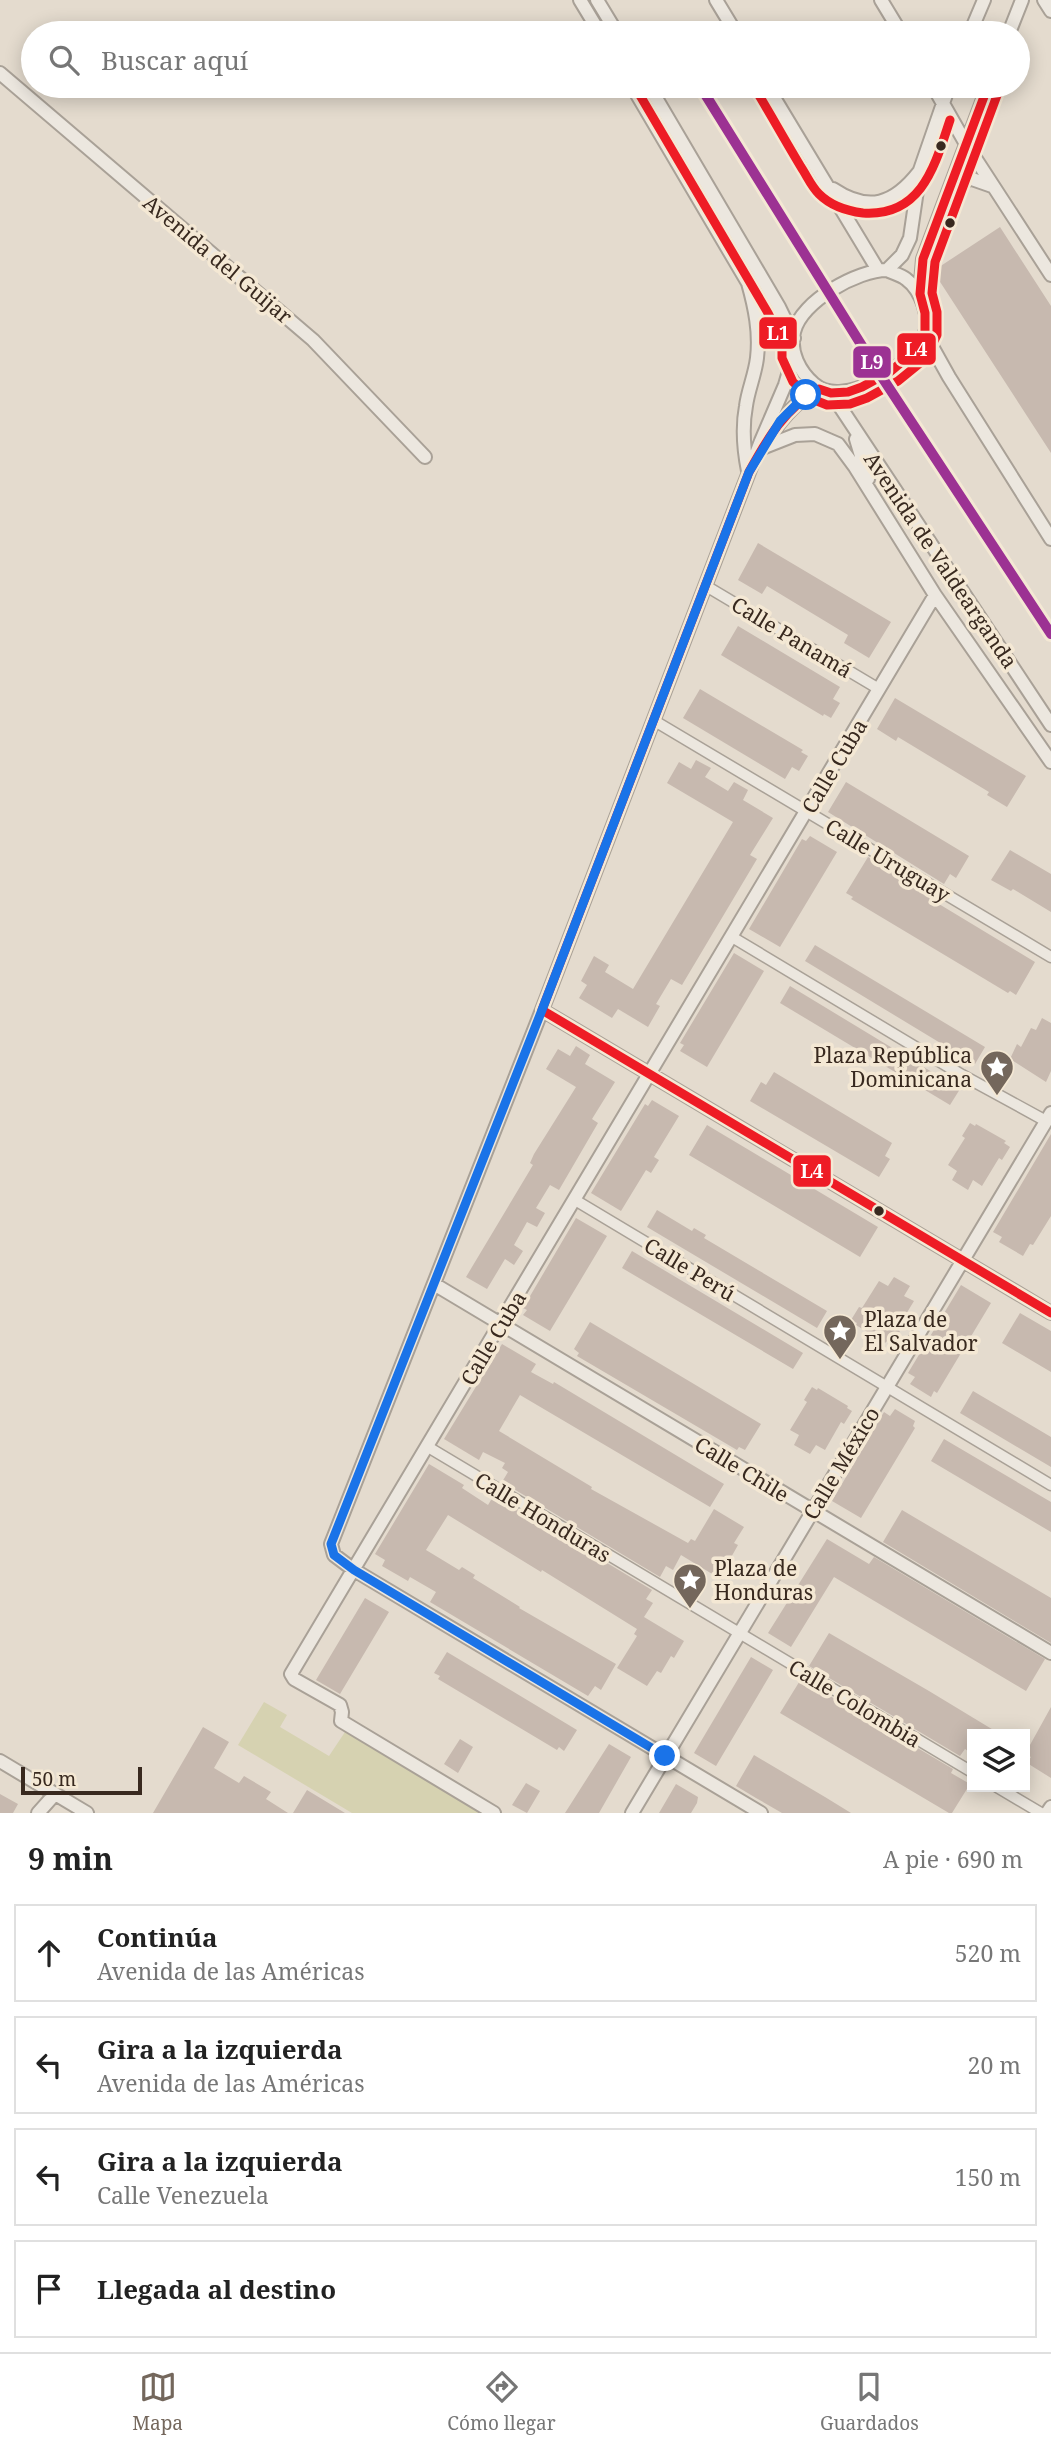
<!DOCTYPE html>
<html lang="es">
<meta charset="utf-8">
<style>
:root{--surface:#fff;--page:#f2f2f2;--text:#222;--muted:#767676;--line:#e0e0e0;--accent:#74675c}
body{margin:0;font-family:"Noto Serif",serif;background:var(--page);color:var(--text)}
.controls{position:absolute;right:21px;bottom:21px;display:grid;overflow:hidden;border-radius:0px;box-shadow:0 4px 18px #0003}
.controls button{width:63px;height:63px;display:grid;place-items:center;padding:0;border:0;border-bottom:2px solid var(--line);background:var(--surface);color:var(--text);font:35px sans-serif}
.scale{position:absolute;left:21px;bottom:18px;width:121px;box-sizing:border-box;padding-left:7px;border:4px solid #38291f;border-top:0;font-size:19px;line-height:24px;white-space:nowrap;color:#38291f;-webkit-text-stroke:5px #f4e8d4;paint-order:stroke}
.stop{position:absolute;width:21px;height:21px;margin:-16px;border:5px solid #1a73e8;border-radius:50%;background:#fff}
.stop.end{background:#1a73e8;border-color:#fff;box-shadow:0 2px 7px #0008}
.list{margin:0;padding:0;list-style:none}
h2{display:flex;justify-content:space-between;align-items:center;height:91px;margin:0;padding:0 28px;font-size:30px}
h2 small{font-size:23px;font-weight:400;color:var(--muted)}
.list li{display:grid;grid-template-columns:46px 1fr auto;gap:21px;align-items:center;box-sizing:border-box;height:98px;margin:0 14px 14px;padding:0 14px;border:2px solid var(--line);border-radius:0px}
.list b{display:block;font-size:26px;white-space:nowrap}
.list p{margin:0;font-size:23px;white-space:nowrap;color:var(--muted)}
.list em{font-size:23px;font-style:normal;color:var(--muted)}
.icon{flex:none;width:38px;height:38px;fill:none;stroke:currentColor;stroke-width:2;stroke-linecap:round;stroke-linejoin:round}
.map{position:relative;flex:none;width:1051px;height:1813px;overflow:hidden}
.search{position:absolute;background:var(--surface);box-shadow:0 4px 18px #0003;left:21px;right:21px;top:21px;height:77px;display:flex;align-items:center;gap:18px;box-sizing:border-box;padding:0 24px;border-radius:38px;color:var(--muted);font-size:26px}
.sheet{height:539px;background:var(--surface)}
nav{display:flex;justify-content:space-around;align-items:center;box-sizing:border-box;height:98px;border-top:2px solid var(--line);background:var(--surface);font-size:19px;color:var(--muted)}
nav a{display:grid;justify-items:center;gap:4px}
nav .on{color:var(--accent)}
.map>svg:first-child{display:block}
.park{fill:#d6d2b1}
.building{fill:#c7b9af}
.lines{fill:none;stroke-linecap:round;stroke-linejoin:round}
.pedestrian-casing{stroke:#a9a197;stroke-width:13}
.minor-casing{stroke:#a9a197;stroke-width:16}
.pedestrian{stroke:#ece7df;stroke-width:10}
.minor{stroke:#ece7df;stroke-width:12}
.bus-1-casing{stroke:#f4e8d4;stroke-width:14}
.bus-2-casing{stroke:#f4e8d4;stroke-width:14}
.bus-1{stroke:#ee1c25;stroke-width:9}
.bus-2{stroke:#ee1c25;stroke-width:9}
.metro-1-casing{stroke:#f4e8d4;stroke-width:16}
.metro-1{stroke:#9c3293;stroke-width:10}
.route{stroke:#1a73e8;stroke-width:9}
.bus-dot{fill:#38291f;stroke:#f4e8d4;stroke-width:2.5}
.labels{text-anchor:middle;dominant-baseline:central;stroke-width:7;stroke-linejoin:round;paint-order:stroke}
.street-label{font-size:21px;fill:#38291f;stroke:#f4e8d4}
.poi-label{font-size:21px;fill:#38291f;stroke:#f4e8d4;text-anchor:start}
.line-badge{stroke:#f4e8d4;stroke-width:2.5}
.badge-label{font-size:19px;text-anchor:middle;font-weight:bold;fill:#fff}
</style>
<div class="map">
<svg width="1051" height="1813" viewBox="0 0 1051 1813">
<rect width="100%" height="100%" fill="#e4dbce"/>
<path class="park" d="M264 1702 287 1715 280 1727 329 1756 345 1732 481 1813H352L238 1745Z"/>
<path class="building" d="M1000 227 1051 306V453L933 271Z
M758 543 891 622 869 658 844 643 848 635 767 586 762 594 738 580Z
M738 626 840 687 833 699 840 703 831 718 824 714 823 716 721 655Z
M700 689 803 750 801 752 808 756 799 771 792 767 785 779 683 718Z
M895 698 1026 776 1007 807 987 795 989 792 898 737 896 741 877 729Z
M696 760 711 768 705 777 728 791 734 782 748 790 743 800 773 818 750 855 757 859 682 985 671 979 656 1004 660 1006 648 1027 618 1009 612 1018 579 998 587 985 581 981 594 956 609 965 605 972 633 989 733 822 667 783 679 762 691 769Z
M846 782 969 856 956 878 950 874 944 884 828 812Z
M810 836 837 852 780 947 749 929 802 839 806 841Z
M1010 850 1051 874V912L1013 889 1011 891 991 880Z
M868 857 936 897 934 901 1035 962 1016 995 1010 991 1008 993 988 981 851 899 853 897 846 893Z
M815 945 985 1047 975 1064 805 961Z
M734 953 764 971 707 1067 680 1051 684 1045 680 1043Z
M790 986 960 1089 950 1105 780 1003Z
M1042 1018 1051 1023V1071L1046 1082 1010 1059 1017 1044 1021 1047 1031 1028 1036 1030Z
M576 1046 590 1055 585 1064 615 1082 592 1119 598 1123 559 1190 550 1185 536 1208 545 1213 537 1227 527 1222 514 1245 523 1251 514 1265 505 1259 487 1289 466 1277 533 1165 530 1163 534 1154 576 1087 546 1069 558 1049 570 1056Z
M774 1072 892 1143 885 1156 890 1159 879 1177 750 1101 761 1082 766 1085Z
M652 1100 679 1116 654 1157 659 1160 651 1173 646 1170 621 1211 591 1193 645 1104 648 1106Z
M970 1123 975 1126 976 1124 1006 1141 1004 1143 1010 1147 1002 1160 999 1158 982 1186 973 1180 968 1190 952 1180 957 1171 948 1165 965 1138 962 1136Z
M707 1125 878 1227 860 1257 689 1155Z
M1051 1134V1216L1033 1245 1030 1244 1023 1256 999 1242 1002 1237 993 1232Z
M657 1210 692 1231 694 1228 706 1235 704 1238 827 1311 817 1328 647 1227Z
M576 1218 607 1236 550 1331 523 1315 527 1310 523 1308Z
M632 1251 803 1353 793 1369 622 1268Z
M894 1277 910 1286 904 1296 914 1301 897 1329 900 1331 892 1344 887 1341 885 1343 856 1325 857 1323 851 1320 859 1307 862 1308 879 1281 888 1286Z
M961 1285 991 1303 937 1393 934 1391 931 1397 910 1384 915 1377 908 1373Z
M1020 1313 1051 1331V1372L1002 1343Z
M590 1322 761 1424 745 1450 739 1447 737 1450 577 1356 579 1353 574 1349Z
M502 1344 536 1364 531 1372 553 1384 554 1382 724 1484 710 1507 520 1395 499 1431 592 1487 591 1489 688 1543 691 1539 695 1541 714 1509 744 1527 734 1543 738 1545 729 1561 732 1563 722 1580 681 1555 673 1570 666 1566 660 1577 502 1482 508 1472 502 1468 505 1463 483 1452 479 1460 444 1439Z
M812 1387 817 1390 818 1388 848 1406 847 1408 852 1411 844 1424 841 1422 825 1450 816 1445 810 1454 794 1445 799 1435 790 1430 807 1402 804 1400Z
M973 1391 1051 1437V1467L960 1413Z
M895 1409 915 1421 913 1426 915 1428 861 1518 832 1501 884 1412 890 1416Z
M944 1439 1051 1502V1532L931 1461Z
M429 1464 464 1485 462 1488 488 1505 494 1495 652 1590 646 1599 653 1603 644 1617 684 1641 674 1658 671 1656 661 1673 657 1671 647 1686 617 1668 637 1636 634 1634 637 1629 542 1570 541 1572 448 1515 426 1550 459 1570 462 1567 475 1575 473 1578 520 1607 519 1608 616 1664 601 1690 595 1686 588 1696 430 1602 436 1592 410 1577 408 1581 382 1566 385 1560 375 1554Z
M902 1510 1051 1598V1643L883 1542Z
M827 1539 869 1564 874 1557 1045 1659 1026 1691 834 1577 791 1647 768 1633Z
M365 1598 389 1612 340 1694 316 1680Z
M829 1633 929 1691 1000 1734H972V1754L965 1749 960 1756 809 1666Z
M447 1652 577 1730 564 1751 559 1747 557 1750 438 1679 440 1676 434 1673Z
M751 1657 773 1670 716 1766 694 1753Z
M801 1679 953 1769 951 1773 970 1784 952 1813H949L780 1713Z
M1051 1707V1778L1027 1763 1031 1757 1025 1754Z
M203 1727 229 1742 214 1768 239 1783 244 1776 271 1792 266 1799 288 1813H153Z
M460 1739 473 1747 458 1773 444 1764Z
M609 1744 631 1757 599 1813H565Z
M754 1755 825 1797 851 1813H782L756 1798 736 1786Z
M526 1783 540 1791 527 1813 512 1805Z
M676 1784 698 1797 697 1803 691 1813H659Z
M307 1790 345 1813H293Z
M0 1794 18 1804 13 1813H0Z"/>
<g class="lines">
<g class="pedestrian-casing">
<path id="pedestrian" d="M706 586 879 689
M653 720 1051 957
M732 937 962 1075 1046 1121
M575 1200 1051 1485
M428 1447 972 1772
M997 1787 1041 1813"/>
</g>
<g class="minor-casing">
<path id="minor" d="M580 0 600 33
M597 0 617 33
M716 0 736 33
M881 0 901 33
M1044 0 1051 11
M970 33 984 0
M1009 33 1022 0
M0 73 313 340 425 457
M632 86 748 283C755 308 760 332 757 358 755 375 748 390 746 406 742 427 744 451 748 471
M649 86 779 307 794 338
M767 86 878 270
M933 86 966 144 1051 275
M833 189C869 213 894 204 919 172
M951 191 958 182 972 179 992 186
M887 270C893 273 901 275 906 279 921 290 932 318 924 336 911 366 843 410 814 384 800 372 789 352 794 332 801 301 858 270 887 270Z
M887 270 902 255 910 238 920 170 949 86
M920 294 923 259 988 86
M925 334 949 377 1051 539
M831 393 1051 725
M770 436C783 417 798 399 819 389
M856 439 868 479
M762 448 795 435 815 434 838 444 855 467 935 595 1051 762
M542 1010 1051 1313
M434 1284 1051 1653
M0 1761 87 1813
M38 1813 55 1794
M494 1813 341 1721 342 1712 340 1705 294 1679 291 1674 935 595
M632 1813 1051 1113
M761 1813 354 1570 334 1555 331 1544 542 1010 761 441 785 385 794 354
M1047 1813 1051 1807"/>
</g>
<use href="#pedestrian" class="pedestrian"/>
<use href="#minor" class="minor"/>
<g class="bus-1-casing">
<path id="bus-1" d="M988 86 923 259 920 294 925 313V334L916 350 891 371 862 387 848 392 831 393 819 389C785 408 767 439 749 472L542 1010 1051 1313"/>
</g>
<g class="bus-2-casing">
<path id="bus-2" d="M638 92 768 313 782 341V358L793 382 812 399 827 405 850 404 867 398 898 381 925 359 937 335V312L932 293 935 262 999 90
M757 92C772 117 786 142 801 167 807 176 811 186 819 194 830 205 847 211 863 213 922 217 935 165 950 120"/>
</g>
<use href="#bus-1" class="bus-1"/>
<use href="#bus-2" class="bus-2"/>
<g class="metro-1-casing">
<path id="metro-1" d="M700 86 872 362 1051 634"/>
</g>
<use href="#metro-1" class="metro-1"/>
</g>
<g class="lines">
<path class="route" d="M665 1756 354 1570 334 1555 331 1544 542 1010 749 472 780 421 806 395"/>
</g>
<defs>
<g id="sight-pin" transform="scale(1.75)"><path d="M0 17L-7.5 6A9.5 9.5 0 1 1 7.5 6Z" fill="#74675c" stroke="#f4e8d4"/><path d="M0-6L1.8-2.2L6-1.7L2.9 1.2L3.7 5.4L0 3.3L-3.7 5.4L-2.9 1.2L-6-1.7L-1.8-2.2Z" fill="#fff"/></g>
</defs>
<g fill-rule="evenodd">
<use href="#sight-pin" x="997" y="1067"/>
<use href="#sight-pin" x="840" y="1331"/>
<use href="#sight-pin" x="690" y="1580"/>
</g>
<g class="bus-dot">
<circle cx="941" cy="146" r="6"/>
<circle cx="950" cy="223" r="6"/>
<circle cx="879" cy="1211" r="6"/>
</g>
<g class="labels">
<g class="street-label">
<text transform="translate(218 259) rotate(40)">Avenida del Guijar</text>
<text transform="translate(941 560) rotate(56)">Avenida de Valdearganda</text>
<text transform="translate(792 637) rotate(31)">Calle Panamá</text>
<text transform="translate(834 766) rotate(-59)">Calle Cuba</text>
<text transform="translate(888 860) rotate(31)">Calle Uruguay</text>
<text transform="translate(690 1269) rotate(31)">Calle Perú</text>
<text transform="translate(493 1338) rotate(-59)">Calle Cuba</text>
<text transform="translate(841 1463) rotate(-59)">Calle México</text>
<text transform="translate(742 1469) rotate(31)">Calle Chile</text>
<text transform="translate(543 1517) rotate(31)">Calle Honduras</text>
<text transform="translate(855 1703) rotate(31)">Calle Colombia</text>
</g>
<g class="poi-label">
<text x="972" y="1055" text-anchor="end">Plaza República<tspan x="972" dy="24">Dominicana</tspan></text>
<text x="864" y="1319">Plaza de<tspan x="864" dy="24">El Salvador</tspan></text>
<text x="714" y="1568">Plaza de<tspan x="714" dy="24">Honduras</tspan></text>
</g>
</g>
<g class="line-badge">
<rect x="758" y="316" width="40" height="34" rx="7" fill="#ee1c25"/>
<rect x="896" y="332" width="41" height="34" rx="7" fill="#ee1c25"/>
<rect x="852" y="345" width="40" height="34" rx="7" fill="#9c3293"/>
<rect x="792" y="1154" width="40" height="34" rx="7" fill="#ee1c25"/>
</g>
<g class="badge-label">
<text x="778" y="340">L1</text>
<text x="916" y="356">L4</text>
<text x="872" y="369">L9</text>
<text x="812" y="1178">L4</text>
</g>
</svg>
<div class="controls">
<button><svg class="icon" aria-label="layers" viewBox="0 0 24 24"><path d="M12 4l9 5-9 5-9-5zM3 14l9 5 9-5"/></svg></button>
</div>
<div class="scale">50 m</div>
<div class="stop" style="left:806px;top:395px"></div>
<div class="stop end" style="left:665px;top:1756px"></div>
<div class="search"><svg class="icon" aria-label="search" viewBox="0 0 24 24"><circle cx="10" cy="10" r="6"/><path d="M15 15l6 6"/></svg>Buscar aquí</div>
</div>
<section class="sheet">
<h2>9 min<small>A pie · 690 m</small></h2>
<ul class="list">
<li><svg class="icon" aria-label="ahead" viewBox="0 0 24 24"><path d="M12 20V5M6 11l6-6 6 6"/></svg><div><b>Continúa</b><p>Avenida de las Américas</p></div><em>520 m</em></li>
<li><svg class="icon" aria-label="left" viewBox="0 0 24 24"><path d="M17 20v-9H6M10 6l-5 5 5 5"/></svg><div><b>Gira a la izquierda</b><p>Avenida de las Américas</p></div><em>20 m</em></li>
<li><svg class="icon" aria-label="left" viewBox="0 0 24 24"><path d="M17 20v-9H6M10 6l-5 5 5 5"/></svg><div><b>Gira a la izquierda</b><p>Calle Venezuela</p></div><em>150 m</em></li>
<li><svg class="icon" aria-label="arrive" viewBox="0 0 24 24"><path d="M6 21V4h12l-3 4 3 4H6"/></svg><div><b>Llegada al destino</b></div></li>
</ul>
</section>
<nav>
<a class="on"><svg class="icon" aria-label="map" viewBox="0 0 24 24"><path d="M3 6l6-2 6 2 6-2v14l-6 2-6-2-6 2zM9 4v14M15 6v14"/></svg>Mapa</a>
<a><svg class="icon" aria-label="directions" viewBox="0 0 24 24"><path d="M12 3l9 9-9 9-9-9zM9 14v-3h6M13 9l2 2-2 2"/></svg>Cómo llegar</a>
<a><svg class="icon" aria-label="saved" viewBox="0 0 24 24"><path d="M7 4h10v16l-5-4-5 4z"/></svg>Guardados</a>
</nav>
